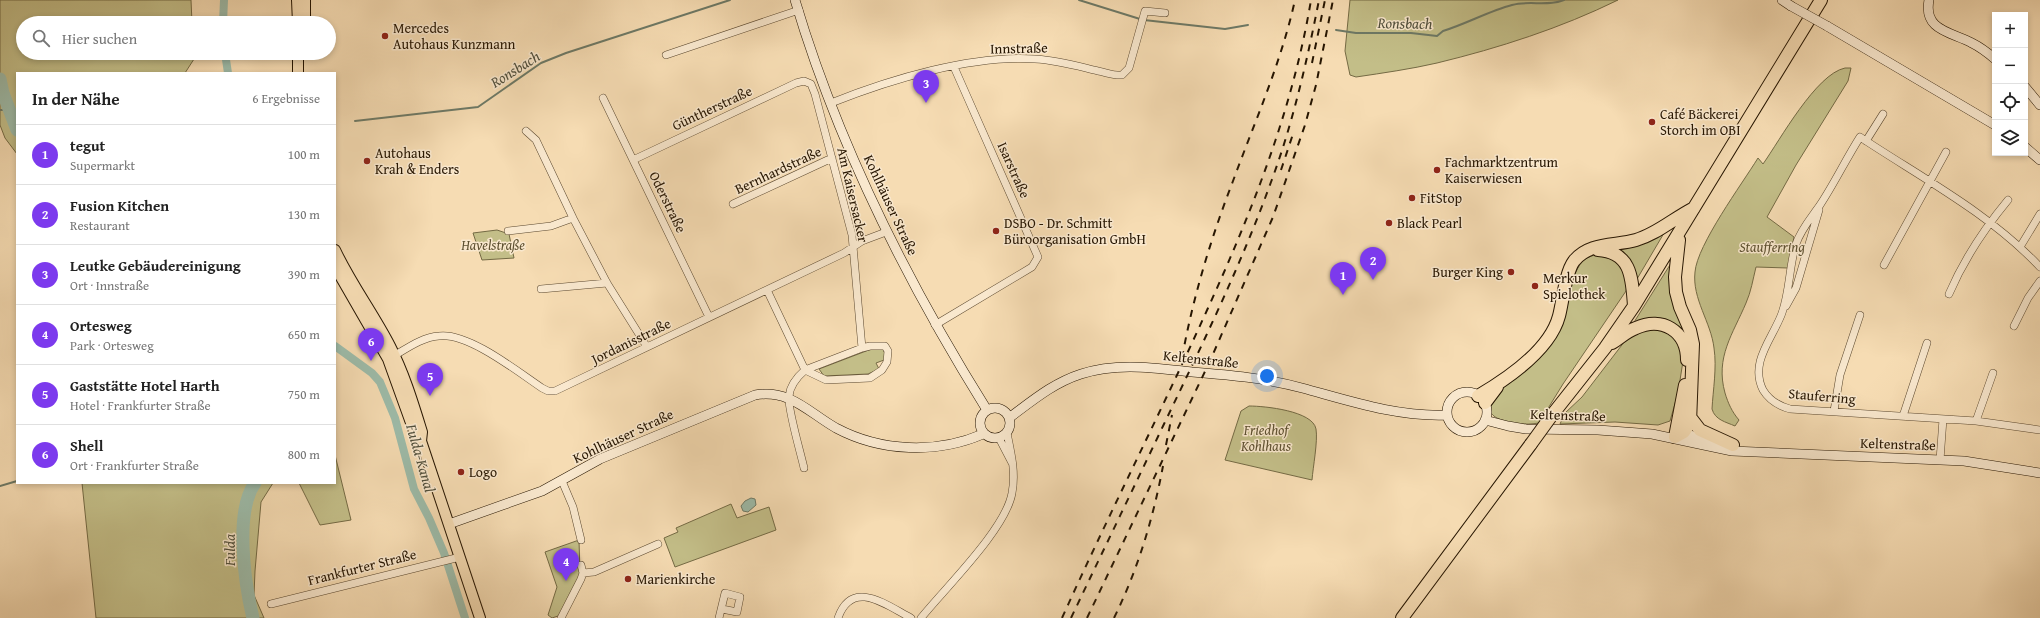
<!DOCTYPE html>
<html lang="de">
<meta charset="utf-8">
<style>
:root{--surface:#fff;--page:#f6f6f6;--text:#222;--muted:#767676;--line:#e0e0e0;--accent:#7c3aed}
body{margin:0;font-family:"Gentium Book Plus",serif;background:var(--page);color:var(--text)}
.controls{position:absolute;right:12px;top:12px;display:grid;overflow:hidden;border-radius:0px;box-shadow:0 2px 6px #0003}
.controls button{width:36px;height:36px;display:grid;place-items:center;padding:0;border:0;border-bottom:1px solid var(--line);background:var(--surface);color:var(--text);font:20px sans-serif}
.you{position:absolute;left:1267px;top:376px;width:14px;height:14px;margin:-10px;border:3px solid #fff;border-radius:50%;background:#1a73e8;box-shadow:0 0 0 6px #1a73e833}
.badge{display:grid;place-items:center;width:26px;height:26px;border-radius:50%;background:var(--accent);color:#fff;font-size:13px;font-weight:700}
.pin{position:absolute;translate:-50% -33px;filter:drop-shadow(0 1px 2px #0008)}
.pin::after{content:'';position:absolute;top:21px;width:14px;height:12px;background:inherit;clip-path:polygon(0 0,100% 0,50% 100%)}
.list{margin:0;padding:0;list-style:none}
h2{display:flex;justify-content:space-between;align-items:center;height:52px;margin:0;padding:0 16px;font-size:17px}
h2 small{font-size:13px;font-weight:400;color:var(--muted)}
.list li{display:grid;grid-template-columns:26px 1fr auto;gap:12px;align-items:center;box-sizing:border-box;height:60px;padding:0 16px;border-top:1px solid var(--line)}
.list b{display:block;font-size:15px;white-space:nowrap}
.list p{margin:0;font-size:13px;white-space:nowrap;color:var(--muted)}
.list em{font-size:13px;font-style:normal;color:var(--muted)}
.icon{flex:none;width:22px;height:22px;fill:none;stroke:currentColor;stroke-width:2;stroke-linecap:round;stroke-linejoin:round}
.map{position:relative;flex:none;width:2040px;height:618px;overflow:hidden}
.search{position:absolute;background:var(--surface);box-shadow:0 2px 6px #0003;left:16px;top:16px;width:320px;height:44px;display:flex;align-items:center;gap:10px;box-sizing:border-box;padding:0 14px;border-radius:22px;color:var(--muted);font-size:15px}
.panel{position:absolute;background:var(--surface);box-shadow:0 2px 6px #0003;left:16px;top:72px;width:320px;height:412px;border-radius:0px}
.map>svg:first-child{display:block}
.green{fill:#c3be88;stroke:#746a44}
.water{fill:#9dbcaa;stroke:#6d7966}
.lines{fill:none;stroke-linecap:round;stroke-linejoin:round}
.stream{stroke:#6d7966;stroke-width:2}
.canal{stroke:#9dbcaa;stroke-width:8}
.river{stroke:#9dbcaa;stroke-width:13}
.street-casing{stroke:#5a472e;stroke-width:8}
.secondary-casing{stroke:#261501;stroke-width:10}
.primary-casing{stroke:#261501;stroke-width:12}
.highway-casing{stroke:#261501;stroke-width:14}
.street{stroke:#f9e8ce;stroke-width:7}
.secondary{stroke:#f9e8ce;stroke-width:9}
.primary{stroke:#f6dcb3;stroke-width:10}
.highway{stroke:#f6dcb3;stroke-width:12}
.rail{stroke:#261501;stroke-width:2;stroke-dasharray:7 7;stroke-linecap:butt}
.secondary-bridge-casing{stroke:#261501;stroke-width:10;stroke-linecap:butt}
.highway-bridge-casing{stroke:#261501;stroke-width:14;stroke-linecap:butt}
.secondary-bridge{stroke:#f9e8ce;stroke-width:9}
.highway-bridge{stroke:#f6dcb3;stroke-width:12}
.poi-dot{fill:#8f2418;stroke:#f9e8ce;stroke-width:1.5}
.labels{text-anchor:middle;dominant-baseline:central;stroke-width:3;stroke-linejoin:round;paint-order:stroke}
.poi-label{font-size:14px;fill:#261501;stroke:#f9e8ce;text-anchor:start}
.street-label{font-size:14px;fill:#261501;stroke:#f9e8ce}
.park-label{font-size:14px;font-style:italic;fill:#5d5030;stroke:#f9e8ce}
.water-label{font-size:15px;font-style:italic;fill:#504f3c;stroke:#f9e8ce}
</style>
<div class="map">
<svg width="2040" height="618" viewBox="0 0 2040 618">
<rect width="100%" height="100%" fill="#f6dcb3"/>
<filter id="stains"><feTurbulence type="fractalNoise" baseFrequency=".005" numOctaves="4"/><feColorMatrix values="0 0 0 0 .2 0 0 0 0 .09 0 0 0 0 .02 0 0 0 .5 -.17"/></filter>
<radialGradient id="worn" r=".72"><stop offset=".6" stop-color="#630" stop-opacity="0"/><stop offset="1" stop-color="#630" stop-opacity=".3"/></radialGradient>
<path class="green" d="M0 0H191L192 23H23V53H194V59L185 73H17V154L5 138 0 125Z
M1350 0H1618C1561 28 1499 48 1437 63 1411 69 1383 73 1356 77L1350 75 1345 51Z
M1845 68H1851L1848 81 1796 165 1767 217 1794 237 1788 268 1756 267C1753 279 1751 292 1746 303 1733 334 1715 357 1725 393 1728 403 1732 412 1739 420L1735 426C1726 422 1715 420 1712 409 1713 390 1717 368 1714 348 1711 322 1692 299 1695 272 1697 245 1742 184 1758 158L1763 164C1780 140 1816 74 1845 68Z
M1667 228 1637 279 1615 250Z
M497 230 509 234 514 258 482 260 473 233Z
M1598 254 1619 260 1628 282 1626 291 1563 384 1539 423C1526 425 1510 425 1497 418 1471 404 1520 373 1531 363 1538 355 1542 342 1547 333 1554 319 1563 305 1570 290 1573 281 1575 270 1582 262 1586 257 1592 256 1598 254Z
M1673 260 1689 341C1672 313 1659 323 1631 327Z
M1661 328 1677 337 1683 361 1678 393 1670 421 1658 425 1615 422 1560 424 1565 413 1582 397 1628 337 1635 332Z
M882 347 886 356 884 360 876 363 879 369 868 374 824 376 819 369 874 348Z
M1249 406C1265 406 1313 411 1316 429 1318 441 1313 467 1312 480L1225 460 1241 411Z
M335 455 351 520 320 525 299 483H335Z
M82 483H273L261 502 255 571 254 595 264 618H96Z
M731 504 737 518 769 507 776 530 675 567 664 538 678 532 676 528Z
M579 540 580 575 561 615 552 618 548 615 557 587 545 552Z"/>
<path class="water" d="M751 498 755 499 756 505 748 512 743 511 741 506 745 501Z"/>
<g class="lines">
<path class="stream" d="M1079 0 1140 19
M1144 20 1225 29 1248 25
M1336 30 1356 33H1411L1437 36 1443 31C1466 24 1489 11 1512 5 1530 0 1547 7 1564 0
M0 110H9
M355 121 478 107 541 63 566 53 730 0
M0 486 17 481"/>
<path class="canal" d="M223 23 224 0
M225 53 228 73
M335 346 372 373 380 382 395 418 414 489 429 518 444 553 465 618"/>
<path class="river" d="M0 79 3 93 17 130
M253 618C245 585 234 512 255 483"/>
<g class="street-casing">
<path id="street" d="M666 55 799 10
M603 98 709 317
M831 103C891 79 971 55 1035 59 1057 60 1077 66 1098 71 1105 72 1114 76 1122 75L1129 68 1145 11 1165 13
M526 131 536 140 573 218 607 283 647 347
M1866 141 1883 114
M633 160 796 83 804 81 811 84 815 94 852 235 862 348
M733 204 832 158
M508 231 551 226 573 218
M2020 247 2040 214
M1884 265 1946 152
M2040 267C1989 213 1922 178 1860 137 1846 159 1834 184 1820 205 1811 218 1801 229 1796 244 1789 266 1790 291 1782 313 1773 338 1749 362 1763 390 1769 400 1779 406 1790 409L1976 421 2040 430
M541 289 607 283
M767 290 805 370
M1949 294C1964 259 1984 229 2008 200
M1786 306 1796 288 1819 210
M935 325 1032 267 1038 257 954 67
M2014 326 2028 298 2040 281
M392 357C406 349 422 337 439 336 468 332 518 372 542 388L548 391H555L844 253 862 241 886 232
M1834 411 1840 375 1860 315
M1903 416 1927 343
M1976 421 1993 373
M999 438 1012 463
M1940 460 1943 419
M804 468C801 454 787 407 789 396 790 386 797 377 805 370L862 348 870 346H885L888 351 887 362 882 370 870 378 826 380 805 370
M562 481 573 507 581 540
M583 573 594 572 658 544
M271 604 460 557
M561 618 581 579 583 573 581 565
M719 618 725 593 740 597 737 612 722 609
M838 618C852 578 886 605 911 618
M921 618C945 588 1006 529 1012 493 1016 472 1011 453 1007 433"/>
</g>
<g class="secondary-casing">
<path id="secondary" d="M795 0C838 145 907 282 987 410
M1782 0 1791 6
M1929 0C1923 31 1952 32 1972 43 1980 47 1988 53 1995 59
M1827 26 1995 125
M2025 87 2040 105
M2025 147 2040 160
M1447 412a20 20 0 1 1 40 0a20 20 0 1 1-40 0Z
M980 423a15 15 0 1 1 30 0a15 15 0 1 1-30 0Z
M1009 418C1032 401 1053 383 1081 374 1117 362 1155 368 1192 372 1229 375 1266 378 1302 388 1350 401 1397 417 1447 415
M1485 420 1508 426 1526 429 1598 430 1652 434 1732 451 1964 461 2040 473
M1678 437 1689 435 1715 441
M449 524 542 491 600 459 755 395C790 389 808 412 836 428 881 452 937 454 983 434"/>
</g>
<g class="primary-casing">
<path id="primary" d="M297 0 298 23
M305 0V23
M298 53V73
M335 250C351 284 373 313 390 346 404 373 413 403 422 432L421 441
M335 267 388 359 415 434 421 441 480 618"/>
</g>
<g class="highway-casing">
<path id="highway" d="M1598 250C1632 252 1632 279 1634 306
M1612 343C1620 338 1627 331 1636 328 1662 316 1687 331 1687 360
M1478 396C1507 379 1550 350 1559 316 1563 301 1565 273 1574 261 1589 242 1615 246 1636 240 1657 234 1674 218 1694 208
M1485 403 1497 387
M1552 415 1605 348 1634 306 1821 0
M1690 417 1700 430 1733 445
M1675 437 1684 432 1690 423 1693 344 1690 330 1680 307 1676 292 1675 277 1679 240
M1675 437 1685 385
M1402 618 1531 444"/>
</g>
<use href="#street" class="street"/>
<use href="#secondary" class="secondary"/>
<use href="#primary" class="primary"/>
<use href="#highway" class="highway"/>
<path class="rail" d="M1312 63 1325 0
M1281 170 1293 134
M1182 358C1193 297 1211 238 1233 181 1255 121 1281 63 1295 0
M1166 445 1172 415
M1062 618C1109 514 1161 412 1208 308 1253 209 1293 108 1311 0
M1071 618C1102 553 1133 489 1164 424 1202 345 1241 265 1271 182 1293 123 1307 61 1319 0
M1087 618 1210 361 1273 217 1305 125 1316 85 1333 0
M1114 618C1138 569 1153 519 1163 466"/>
<g class="secondary-bridge-casing">
<path id="secondary-bridge" d="M1791 6 1827 26"/>
</g>
<g class="highway-bridge-casing">
<path id="highway-bridge" d="M1531 444 1552 415"/>
</g>
<use href="#secondary-bridge" class="secondary-bridge"/>
<use href="#highway-bridge" class="highway-bridge"/>
</g>
<g class="poi-dot">
<circle cx="385" cy="36" r="4"/>
<circle cx="1652" cy="122" r="4"/>
<circle cx="367" cy="161" r="4"/>
<circle cx="1437" cy="170" r="4"/>
<circle cx="1412" cy="198" r="4"/>
<circle cx="1389" cy="223" r="4"/>
<circle cx="996" cy="231" r="4"/>
<circle cx="1511" cy="272" r="4"/>
<circle cx="1535" cy="286" r="4"/>
<circle cx="461" cy="472" r="4"/>
<circle cx="628" cy="579" r="4"/>
</g>
<g class="labels">
<g class="poi-label">
<text x="393" y="28">Mercedes<tspan x="393" dy="16">Autohaus Kunzmann</tspan></text>
<text x="1660" y="114">Café Bäckerei<tspan x="1660" dy="16">Storch im OBI</tspan></text>
<text x="375" y="153">Autohaus<tspan x="375" dy="16">Krah &amp; Enders</tspan></text>
<text x="1445" y="162">Fachmarktzentrum<tspan x="1445" dy="16">Kaiserwiesen</tspan></text>
<text x="1420" y="198">FitStop</text>
<text x="1004" y="223">DSBO - Dr. Schmitt<tspan x="1004" dy="16">Büroorganisation GmbH</tspan></text>
<text x="1397" y="223">Black Pearl</text>
<text x="1503" y="272" text-anchor="end">Burger King</text>
<text x="1543" y="278">Merkur<tspan x="1543" dy="16">Spielothek</tspan></text>
<text x="469" y="472">Logo</text>
<text x="636" y="579">Marienkirche</text>
</g>
<g class="street-label">
<text transform="translate(1019 48) rotate(-1)">Innstraße</text>
<text transform="translate(712 108) rotate(-25)">Güntherstraße</text>
<text transform="translate(778 170) rotate(-25)">Bernhardstraße</text>
<text transform="translate(1014 170) rotate(66)">Isarstraße</text>
<text transform="translate(853 195) rotate(77)">Am Kaisersacker</text>
<text transform="translate(668 202) rotate(64)">Oderstraße</text>
<text transform="translate(891 205) rotate(65)">Kohlhäuser Straße</text>
<text transform="translate(631 341) rotate(-26)">Jordanisstraße</text>
<text transform="translate(1201 359) rotate(6)">Keltenstraße</text>
<text transform="translate(1822 396) rotate(5)">Stauferring</text>
<text transform="translate(1568 415) rotate(2)">Keltenstraße</text>
<text transform="translate(623 436) rotate(-25)">Kohlhäuser Straße</text>
<text transform="translate(1898 444) rotate(2)">Keltenstraße</text>
<text transform="translate(362 567) rotate(-14)">Frankfurter Straße</text>
</g>
<g class="park-label">
<text x="493" y="245">Havelstraße</text>
<text x="1772" y="247">Staufferring</text>
<text x="1266" y="430">Friedhof<tspan x="1266" dy="16">Kohlhaus</tspan></text>
</g>
<g class="water-label">
<text transform="translate(1405 23) rotate(1)">Ronsbach</text>
<text transform="translate(515 69) rotate(-32)">Ronsbach</text>
<text transform="translate(421 458) rotate(74)">Fulda-Kanal</text>
<text transform="translate(229 550) rotate(-90)">Fulda</text>
</g>
</g>
<rect width="100%" height="100%" filter="url(#stains)"/>
<rect width="100%" height="100%" fill="url(#worn)"/>
</svg>
<div class="controls">
<button>+</button>
<button>−</button>
<button><svg class="icon" aria-label="locate" viewBox="0 0 24 24"><circle cx="12" cy="12" r="6"/><path d="M12 2v4M12 18v4M2 12h4M18 12h4"/></svg></button>
<button><svg class="icon" aria-label="layers" viewBox="0 0 24 24"><path d="M12 4l9 5-9 5-9-5zM3 14l9 5 9-5"/></svg></button>
</div>
<div class="you"></div>
<div class="pin badge" style="left:1343px;top:295px">1</div>
<div class="pin badge" style="left:1373px;top:280px">2</div>
<div class="pin badge" style="left:926px;top:103px">3</div>
<div class="pin badge" style="left:566px;top:581px">4</div>
<div class="pin badge" style="left:430px;top:396px">5</div>
<div class="pin badge" style="left:371px;top:361px">6</div>
<div class="search"><svg class="icon" aria-label="search" viewBox="0 0 24 24"><circle cx="10" cy="10" r="6"/><path d="M15 15l6 6"/></svg>Hier suchen</div>
<section class="panel">
<h2>In der Nähe<small>6 Ergebnisse</small></h2>
<ul class="list">
<li><span class="badge">1</span><div><b>tegut</b><p>Supermarkt</p></div><em>100 m</em></li>
<li><span class="badge">2</span><div><b>Fusion Kitchen</b><p>Restaurant</p></div><em>130 m</em></li>
<li><span class="badge">3</span><div><b>Leutke Gebäudereinigung</b><p>Ort · Innstraße</p></div><em>390 m</em></li>
<li><span class="badge">4</span><div><b>Ortesweg</b><p>Park · Ortesweg</p></div><em>650 m</em></li>
<li><span class="badge">5</span><div><b>Gaststätte Hotel Harth</b><p>Hotel · Frankfurter Straße</p></div><em>750 m</em></li>
<li><span class="badge">6</span><div><b>Shell</b><p>Ort · Frankfurter Straße</p></div><em>800 m</em></li>
</ul>
</section>
</div>
